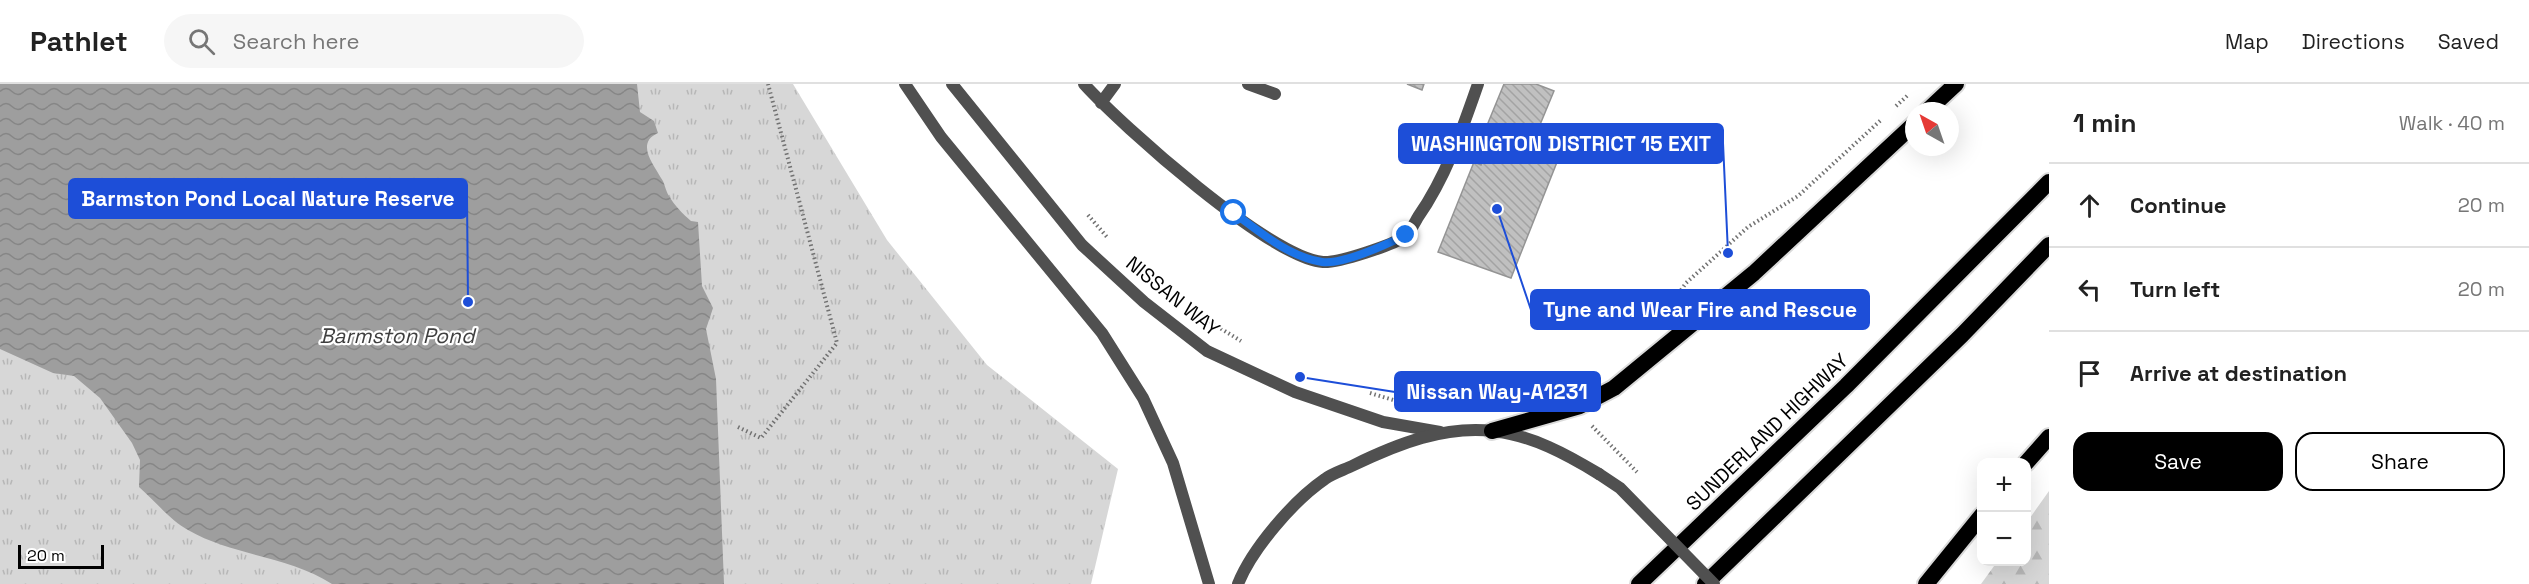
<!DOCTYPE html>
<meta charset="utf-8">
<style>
:root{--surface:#fff;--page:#f6f6f6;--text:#222;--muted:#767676;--line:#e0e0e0;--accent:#000}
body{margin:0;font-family:"Space Grotesk",sans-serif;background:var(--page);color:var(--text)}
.controls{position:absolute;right:18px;bottom:18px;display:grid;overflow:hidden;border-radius:12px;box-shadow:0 6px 24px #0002}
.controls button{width:54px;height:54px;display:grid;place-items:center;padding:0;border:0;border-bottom:2px solid var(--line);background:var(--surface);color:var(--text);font:30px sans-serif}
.compass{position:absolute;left:1905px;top:18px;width:54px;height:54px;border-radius:50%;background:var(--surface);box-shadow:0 6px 24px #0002;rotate:320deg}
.scale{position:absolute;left:18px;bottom:15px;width:86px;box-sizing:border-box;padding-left:6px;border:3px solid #000;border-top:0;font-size:16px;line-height:21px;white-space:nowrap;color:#000;-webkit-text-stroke:4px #fff;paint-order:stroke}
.stop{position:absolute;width:18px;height:18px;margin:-14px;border:4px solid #1a73e8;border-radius:50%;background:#fff}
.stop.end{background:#1a73e8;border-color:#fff;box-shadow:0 2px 6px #0008}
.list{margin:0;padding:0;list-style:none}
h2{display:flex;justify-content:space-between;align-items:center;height:78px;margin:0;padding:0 24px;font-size:26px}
h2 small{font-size:20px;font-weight:400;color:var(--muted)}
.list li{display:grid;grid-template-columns:39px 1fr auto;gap:18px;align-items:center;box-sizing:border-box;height:84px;padding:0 24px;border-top:2px solid var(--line)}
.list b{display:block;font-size:22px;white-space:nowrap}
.list em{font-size:20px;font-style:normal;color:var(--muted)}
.actions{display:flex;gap:12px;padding:18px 24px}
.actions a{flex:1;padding:14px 0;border:2px solid var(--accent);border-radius:18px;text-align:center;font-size:21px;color:var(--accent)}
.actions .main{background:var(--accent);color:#fff}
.icon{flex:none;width:33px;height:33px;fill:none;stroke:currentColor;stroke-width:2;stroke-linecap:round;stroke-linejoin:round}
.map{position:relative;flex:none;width:2049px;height:500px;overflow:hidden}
header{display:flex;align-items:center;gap:36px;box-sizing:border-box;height:84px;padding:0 30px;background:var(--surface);border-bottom:2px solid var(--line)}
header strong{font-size:28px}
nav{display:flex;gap:33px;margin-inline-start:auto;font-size:21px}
.search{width:420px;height:54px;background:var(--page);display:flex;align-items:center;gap:15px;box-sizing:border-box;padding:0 21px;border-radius:33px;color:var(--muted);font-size:22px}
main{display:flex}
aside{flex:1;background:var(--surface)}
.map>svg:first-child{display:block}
.forest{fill:url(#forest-firs)}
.park{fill:url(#park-tufts)}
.water{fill:url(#water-waves)}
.building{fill:url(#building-back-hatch);stroke:#949494;stroke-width:1.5}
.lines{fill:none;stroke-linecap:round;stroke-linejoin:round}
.trunk-casing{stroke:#dbdbdb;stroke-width:20}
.path{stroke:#727272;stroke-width:4;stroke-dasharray:1.5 3;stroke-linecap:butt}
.service{stroke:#505050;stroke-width:12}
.minor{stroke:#505050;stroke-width:12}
.tertiary{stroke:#505050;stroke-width:12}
.trunk{stroke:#000;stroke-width:16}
.tertiary-bridge{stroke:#505050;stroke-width:12}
.route{stroke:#1a73e8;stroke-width:8}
.labels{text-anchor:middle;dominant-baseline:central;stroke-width:4.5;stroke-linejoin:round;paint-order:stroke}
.street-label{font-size:20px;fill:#000;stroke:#fff}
.water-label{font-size:21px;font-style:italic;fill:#3f3f3f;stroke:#fff}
.leader{fill:none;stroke:#1d4ed8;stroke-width:2}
.callout-dot{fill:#1d4ed8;stroke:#fff;stroke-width:2}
.callout{fill:#1d4ed8;stroke:#1d4ed8;stroke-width:2}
.callout-label{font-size:21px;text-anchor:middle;font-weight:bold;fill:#fff}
</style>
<header>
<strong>Pathlet</strong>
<div class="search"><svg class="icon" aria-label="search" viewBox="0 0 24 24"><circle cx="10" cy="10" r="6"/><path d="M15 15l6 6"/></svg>Search here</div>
<nav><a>Map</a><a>Directions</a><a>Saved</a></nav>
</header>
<main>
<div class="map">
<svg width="2049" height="500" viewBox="0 0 2049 500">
<defs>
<pattern id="forest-firs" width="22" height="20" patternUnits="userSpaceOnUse" patternTransform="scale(1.5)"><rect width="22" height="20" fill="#d7d7d7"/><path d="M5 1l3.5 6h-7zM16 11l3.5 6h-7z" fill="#b7b7b7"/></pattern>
<pattern id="park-tufts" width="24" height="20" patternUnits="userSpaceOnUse" patternTransform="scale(1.5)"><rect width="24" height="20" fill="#d7d7d7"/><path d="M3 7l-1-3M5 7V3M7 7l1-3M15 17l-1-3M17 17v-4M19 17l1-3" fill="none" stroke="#b7b7b7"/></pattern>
<pattern id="water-waves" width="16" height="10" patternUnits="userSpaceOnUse" patternTransform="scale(1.5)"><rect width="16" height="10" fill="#9e9e9e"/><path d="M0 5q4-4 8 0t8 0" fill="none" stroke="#868686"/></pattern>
<pattern id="building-back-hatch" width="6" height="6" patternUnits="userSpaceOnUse" patternTransform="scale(1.5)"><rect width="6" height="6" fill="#c0c0c0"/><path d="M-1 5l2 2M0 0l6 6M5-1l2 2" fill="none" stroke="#a3a3a3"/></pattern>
</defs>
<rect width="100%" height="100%" fill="#fff"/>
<path class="forest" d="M2049 407V500H1981L1997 478H2026L2027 438Z"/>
<path class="park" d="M0 0H793L887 156 987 281 1118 385 1091 500H0Z"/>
<path class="water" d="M0 0H637L640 28 654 37 658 49C635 59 654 81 661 94 665 99 665 106 669 112 674 121 683 130 691 137L698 138 702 202 713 224 706 245 716 295 724 500H332C289 472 233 472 188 446 170 436 155 417 139 403L140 376 132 359 100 314 74 292 53 289 0 265Z"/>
<path class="building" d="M1407 0H1424L1422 6Z
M1504 0H1536L1554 7 1532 60 1559 73 1511 194 1438 168 1474 78 1481 81 1489 59 1481 56Z"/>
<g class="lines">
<g class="trunk-casing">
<path id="trunk" d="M1927 27 1956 0
M1492 347 1580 322 1614 304 1754 189 1914 40
M2026 379 2049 353
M1639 500 1846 302 2049 98
M1705 500 1962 251 2049 161
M1926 500 1982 431"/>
</g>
<path class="path" d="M1896 22 1908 11
M1088 131 1107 153
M1194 228 1241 257
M1663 232 1686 199 1748 143 1798 112 1881 36
M1370 309 1400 318
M1408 319 1452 322 1502 318
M1592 342 1637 388
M738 343 761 354 837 259 768 0"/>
<path class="service" d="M1084 0C1122 42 1270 174 1323 178 1338 179 1394 161 1405 152 1411 147 1415 138 1418 133 1446 93 1462 46 1478 0
M1248 0 1275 10
M1101 19 1115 0"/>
<path class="minor" d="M905 0 941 53 1102 249 1143 314 1173 379 1209 500
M952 0 1082 161 1144 218 1207 267 1295 308 1383 338 1440 348"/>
<path class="tertiary" d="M1238 500C1252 465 1293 417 1325 395 1333 389 1344 386 1354 381 1397 360 1445 341 1494 347 1533 352 1566 370 1599 390"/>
<use href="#trunk" class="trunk"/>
<path class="tertiary-bridge" d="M1599 390 1620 404 1714 500"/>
</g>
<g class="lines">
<path class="route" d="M1234 129C1260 148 1289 173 1322 178 1343 181 1387 160 1406 151"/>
</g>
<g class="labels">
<g class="street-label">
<text transform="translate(1173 212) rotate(39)">NISSAN WAY</text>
<text transform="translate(1767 348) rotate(-44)">SUNDERLAND HIGHWAY</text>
</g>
<g class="water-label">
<text x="397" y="251">Barmston Pond</text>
</g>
</g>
<path class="leader" d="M1728 169L1723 59M468 218L467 114M1497 125L1531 226M1300 293L1395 308"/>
<g class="callout-dot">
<circle cx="1728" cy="169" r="6"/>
<circle cx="468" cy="218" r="6"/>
<circle cx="1497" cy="125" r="6"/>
<circle cx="1300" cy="293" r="6"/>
</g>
<g class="callout">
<rect x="1399" y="40" width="324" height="39" rx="6"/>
<rect x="69" y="95" width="398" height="39" rx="6"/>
<rect x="1531" y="206" width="338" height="39" rx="6"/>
<rect x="1395" y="288" width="205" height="39" rx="6"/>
</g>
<g class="callout-label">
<text x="1561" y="67">WASHINGTON DISTRICT 15 EXIT</text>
<text x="268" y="122">Barmston Pond Local Nature Reserve</text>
<text x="1700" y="233">Tyne and Wear Fire and Rescue</text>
<text x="1497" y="315">Nissan Way-A1231</text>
</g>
</svg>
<div class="controls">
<button>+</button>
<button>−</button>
</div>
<svg class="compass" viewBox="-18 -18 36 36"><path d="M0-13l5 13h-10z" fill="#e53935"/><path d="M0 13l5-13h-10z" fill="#767676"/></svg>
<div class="scale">20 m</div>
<div class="stop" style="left:1234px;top:129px"></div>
<div class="stop end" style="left:1406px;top:151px"></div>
</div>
<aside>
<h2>1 min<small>Walk · 40 m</small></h2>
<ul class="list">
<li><svg class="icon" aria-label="ahead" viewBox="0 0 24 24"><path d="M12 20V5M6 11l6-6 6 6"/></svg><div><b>Continue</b></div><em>20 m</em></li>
<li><svg class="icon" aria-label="left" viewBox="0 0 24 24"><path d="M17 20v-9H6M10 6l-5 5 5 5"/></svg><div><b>Turn left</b></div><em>20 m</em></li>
<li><svg class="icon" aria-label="arrive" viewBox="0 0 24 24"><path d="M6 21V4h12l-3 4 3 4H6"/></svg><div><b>Arrive at destination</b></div></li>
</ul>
<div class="actions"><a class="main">Save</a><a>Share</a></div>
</aside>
</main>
